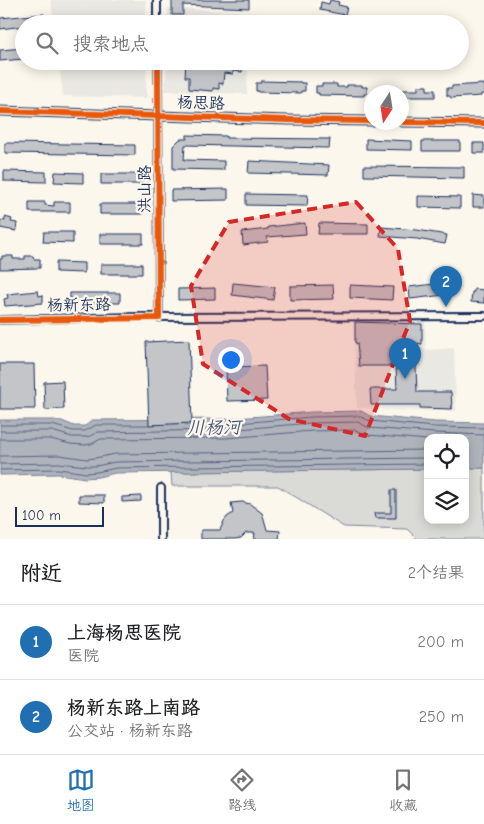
<!DOCTYPE html>
<html lang="zh">
<meta charset="utf-8">
<style>
:root{--surface:#fff;--page:#f6f6f6;--text:#202124;--muted:#757577;--line:#e0e0e0;--accent:#1f6fb2}
body{margin:0;font-family:"Comic Neue","LXGW WenKai TC",sans-serif;background:var(--page);color:var(--text)}
.controls{position:absolute;right:15px;bottom:15px;display:grid;overflow:hidden;border-radius:10px;box-shadow:0 2px 12px #0003}
.controls button{width:45px;height:45px;display:grid;place-items:center;padding:0;border:0;border-bottom:1px solid var(--line);background:var(--surface);color:var(--text);font:25px sans-serif}
.compass{position:absolute;left:364px;top:85px;width:45px;height:45px;border-radius:50%;background:var(--surface);box-shadow:0 2px 12px #0003;rotate:192deg}
.scale{position:absolute;left:15px;bottom:12px;width:89px;box-sizing:border-box;padding-left:5px;border:2px solid #1b2f5e;border-top:0;font-size:14px;line-height:18px;white-space:nowrap;color:#1b2f5e;-webkit-text-stroke:4px #fbf7ec;paint-order:stroke}
.you{position:absolute;left:230px;top:359px;width:18px;height:18px;margin:-12px;border:4px solid #fff;border-radius:50%;background:#1a73e8;box-shadow:0 0 0 8px #1a73e833}
.badge{display:grid;place-items:center;width:32px;height:32px;border-radius:50%;background:var(--accent);color:#fff;font-size:16px;font-weight:700}
.pin{position:absolute;translate:-50% -41px;filter:drop-shadow(0 1px 2px #0008)}
.pin::after{content:'';position:absolute;top:26px;width:18px;height:15px;background:inherit;clip-path:polygon(0 0,100% 0,50% 100%)}
.list{margin:0;padding:0;list-style:none}
h2{display:flex;justify-content:space-between;align-items:center;height:65px;margin:0;padding:0 20px;font-size:21px}
h2 small{font-size:16px;font-weight:400;color:var(--muted)}
.list li{display:grid;grid-template-columns:32px 1fr auto;gap:15px;align-items:center;box-sizing:border-box;height:75px;padding:0 20px;border-top:1px solid var(--line)}
.list b{display:block;font-size:19px;white-space:nowrap}
.list p{margin:0;font-size:16px;white-space:nowrap;color:var(--muted)}
.list em{font-size:16px;font-style:normal;color:var(--muted)}
.icon{flex:none;width:28px;height:28px;fill:none;stroke:currentColor;stroke-width:2;stroke-linecap:round;stroke-linejoin:round}
.map{position:relative;flex:none;width:484px;height:539px;overflow:hidden}
.search{position:absolute;background:var(--surface);box-shadow:0 2px 12px #0003;left:15px;right:15px;top:15px;height:55px;display:flex;align-items:center;gap:12px;box-sizing:border-box;padding:0 18px;border-radius:28px;color:var(--muted);font-size:19px}
.sheet{height:215px;background:var(--surface)}
nav{display:flex;justify-content:space-around;align-items:center;box-sizing:border-box;height:70px;border-top:1px solid var(--line);background:var(--surface);font-size:14px;color:var(--muted)}
nav a{display:grid;justify-items:center;gap:2px}
nav .on{color:var(--accent)}
.map>svg:first-child{display:block}
.built{fill:#eae8e2}
.green{fill:#dadad7;stroke:#7a849a}
.water{fill:#afb3bb;stroke:#747e96}
.lines{fill:none;stroke-linecap:round;stroke-linejoin:round}
.shore{stroke:#566483;stroke-width:1}
.building{fill:#c3c5c9;stroke:#1b2f5e}
.minor-casing{stroke:#1b2f5e;stroke-width:10}
.tertiary-casing{stroke:#1b2f5e;stroke-width:11}
.minor{stroke:#fbf7ec;stroke-width:6}
.tertiary{stroke:#fbf7ec;stroke-width:8}
.cycleway-casing{stroke:#fbf7ec;stroke-width:9}
.cycleway{stroke:#e8590c;stroke-width:6}
.marked{fill:#d62828;fill-opacity:0.2;stroke:#d62828;stroke-width:4;stroke-dasharray:10 6;stroke-linejoin:round}
.labels{text-anchor:middle;dominant-baseline:central;stroke-width:4.5;stroke-linejoin:round;paint-order:stroke}
.street-label{font-size:16px;fill:#1b2f5e;stroke:#fbf7ec}
.water-label{font-size:18px;font-style:italic;fill:#47577a;stroke:#fbf7ec}
</style>
<div class="map">
<svg width="484" height="539" viewBox="0 0 484 539">
<rect width="100%" height="100%" fill="#fbf7ec"/>
<filter id="ink" filterUnits="userSpaceOnUse"><feTurbulence type="fractalNoise" baseFrequency=".02" numOctaves="2"/><feDisplacementMap in="SourceGraphic" scale="10" xChannelSelector="R" yChannelSelector="G"/><feConvolveMatrix kernelMatrix="1 2 1 2 8 2 1 2 1" color-interpolation-filters="sRGB"/></filter>
<g filter="url(#ink)">
<path class="built" d="M51 0H146V24H54Z
M168 8 251 12 250 24H168Z
M59 61H146L147 98 63 96Z
M167 61H248L247 94 165 91Z
M425 320 426 350 454 348 456 411H416L357 408 353 322Z"/>
<path class="green" d="M465 468H484V539H417L407 529 344 527 278 486H172L171 472 428 469V520H465Z"/>
<path class="water" d="M361 411 370 416 435 422 484 423V468H465V438H428V469L115 473 98 477 85 478 59 474 0 475V420H53L62 421 74 426H85L93 420 225 419 312 412Z"/>
<g class="lines">
<path class="shore" d="M0 425H52L73 431H85L96 425H148
M186 425 226 424 312 417 359 416 370 421 435 427 484 428
M0 431H52L72 437H85L90 436 98 432 226 430 312 423 358 422 369 428 435 433 484 435
M0 439H51L70 444 85 445 91 444 101 439 226 438 313 431 355 430 368 435 428 440
M0 456 60 455 87 459 95 458 115 454 428 450
M0 464 59 463 86 466H96L115 462 428 458
M0 470 59 469 86 473 97 472 116 468 428 464"/>
</g>
<path class="building" d="M172 0H249V8L183 5V15H172Z
M330 0 339 2 338 5 347 7 345 15 320 10 321 2 329 4Z
M44 14 45 24H24V26L0 29V18Z
M24 48V59L0 61V50Z
M186 61H243L242 72 233 71V74L224 73 223 84 219 83V89L213 88V91L189 89V77H185Z
M261 81 301 82V83H305V91H301V93L258 92V91H256V83H261Z
M322 84H337V87H347V85H362V87H367V94H364V96L319 95V93H316V86H322Z
M484 84V94H481V96L451 98 450 96H447V88H452V86Z
M418 86H427V90H435V97H402V90H418Z
M187 135 226 136V138L330 139 329 148 185 145 184 160 224 161V170L173 169V146L180 139H187Z
M366 139 412 141V150L366 149Z
M422 141H460V151H422Z
M5 143 135 145V155L5 153Z
M473 143H484V153H473Z
M249 161 329 165 328 175 248 173Z
M364 166 464 167V178L364 176Z
M4 171 46 172V182L4 181Z
M55 172 83 173V183L54 182Z
M101 174H142V184H101Z
M228 189V200L171 201V190Z
M246 194 308 195 307 206 246 205Z
M473 195 484 196V207H473Z
M418 196 460 197V208L418 207Z
M29 202H45V205L54 206V202H70V212H29Z
M100 204H143V214H100Z
M5 217 12 219 11 222 17 223 16 231 0 228V220L5 221Z
M305 223 306 234 267 237 268 242 243 245 242 232 268 229V227Z
M319 223 368 224V234H318Z
M381 227 417 230 447 235 445 244 417 239 380 236Z
M44 232H73V243L43 242Z
M100 234H143V244H100Z
M2 256H13V259H25V256H33L34 259H40V268L0 269V259H2Z
M56 262 84 263V273L56 272Z
M101 264H142V274H101Z
M451 282 453 294 410 299 409 287Z
M233 283 275 287 273 300 232 295Z
M333 285 334 299 290 300V286Z
M350 285 393 287 392 300 350 298Z
M215 288V299L178 300V289Z
M474 289 484 290V303L471 302 472 292H474Z
M38 291 39 296 43 295V303L5 306 4 299 8 298 7 294Z
M70 293H120V303H70Z
M355 322 422 324V344L415 343 417 392H451L452 409 420 408V405H371L370 389H397L396 366H359L357 343H355Z
M189 340 192 423 149 425 146 342Z
M0 364H34L35 409H0Z
M265 366 267 400 227 401 226 367Z
M63 381 64 409 45 410 44 382Z
M391 490H396V518H375L374 513H391Z
M79 495H104V503L79 502Z
M141 496V501L122 502V497Z
M242 502 250 504 262 513 264 519 267 530 280 531 279 539H254L255 533H246L241 538 235 539H201V530H220L224 521 227 517 233 513 231 503Z"/>
<g class="lines">
<g class="minor-casing">
<path id="minor" d="M157 0V24
M158 61 159 318
M0 320 136 317 484 316
M161 488V539"/>
</g>
<g class="tertiary-casing">
<path id="tertiary" d="M0 111 288 120 372 121
M402 122 484 123"/>
</g>
<use href="#minor" class="minor"/>
<use href="#tertiary" class="tertiary"/>
<g class="cycleway-casing">
<path id="cycleway" d="M0 111 288 120 372 121
M402 122 484 123
M0 320 159 318 158 61"/>
</g>
<use href="#cycleway" class="cycleway"/>
</g>
</g>
<path class="marked" d="M356 202 398 249 410 321 365 436 289 419 203 364 191 286 229 222Z"/>
<g class="labels">
<g class="street-label">
<text transform="translate(201 103) rotate(2)">杨思路</text>
<text transform="translate(145 189) rotate(-90)">洪山路</text>
<text transform="translate(79 305) rotate(-1)">杨新东路</text>
</g>
<g class="water-label">
<text transform="translate(214 428) rotate(-1)">川杨河</text>
</g>
</g>
</svg>
<div class="controls">
<button><svg class="icon" aria-label="locate" viewBox="0 0 24 24"><circle cx="12" cy="12" r="6"/><path d="M12 2v4M12 18v4M2 12h4M18 12h4"/></svg></button>
<button><svg class="icon" aria-label="layers" viewBox="0 0 24 24"><path d="M12 4l9 5-9 5-9-5zM3 14l9 5 9-5"/></svg></button>
</div>
<svg class="compass" viewBox="-18 -18 36 36"><path d="M0-13l5 13h-10z" fill="#e53935"/><path d="M0 13l5-13h-10z" fill="#757577"/></svg>
<div class="scale">100 m</div>
<div class="you"></div>
<div class="pin badge" style="left:405px;top:379px">1</div>
<div class="pin badge" style="left:446px;top:307px">2</div>
<div class="search"><svg class="icon" aria-label="search" viewBox="0 0 24 24"><circle cx="10" cy="10" r="6"/><path d="M15 15l6 6"/></svg>搜索地点</div>
</div>
<section class="sheet">
<h2>附近<small>2个结果</small></h2>
<ul class="list">
<li><span class="badge">1</span><div><b>上海杨思医院</b><p>医院</p></div><em>200 m</em></li>
<li><span class="badge">2</span><div><b>杨新东路上南路</b><p>公交站 · 杨新东路</p></div><em>250 m</em></li>
</ul>
</section>
<nav>
<a class="on"><svg class="icon" aria-label="map" viewBox="0 0 24 24"><path d="M3 6l6-2 6 2 6-2v14l-6 2-6-2-6 2zM9 4v14M15 6v14"/></svg>地图</a>
<a><svg class="icon" aria-label="directions" viewBox="0 0 24 24"><path d="M12 3l9 9-9 9-9-9zM9 14v-3h6M13 9l2 2-2 2"/></svg>路线</a>
<a><svg class="icon" aria-label="saved" viewBox="0 0 24 24"><path d="M7 4h10v16l-5-4-5 4z"/></svg>收藏</a>
</nav>
